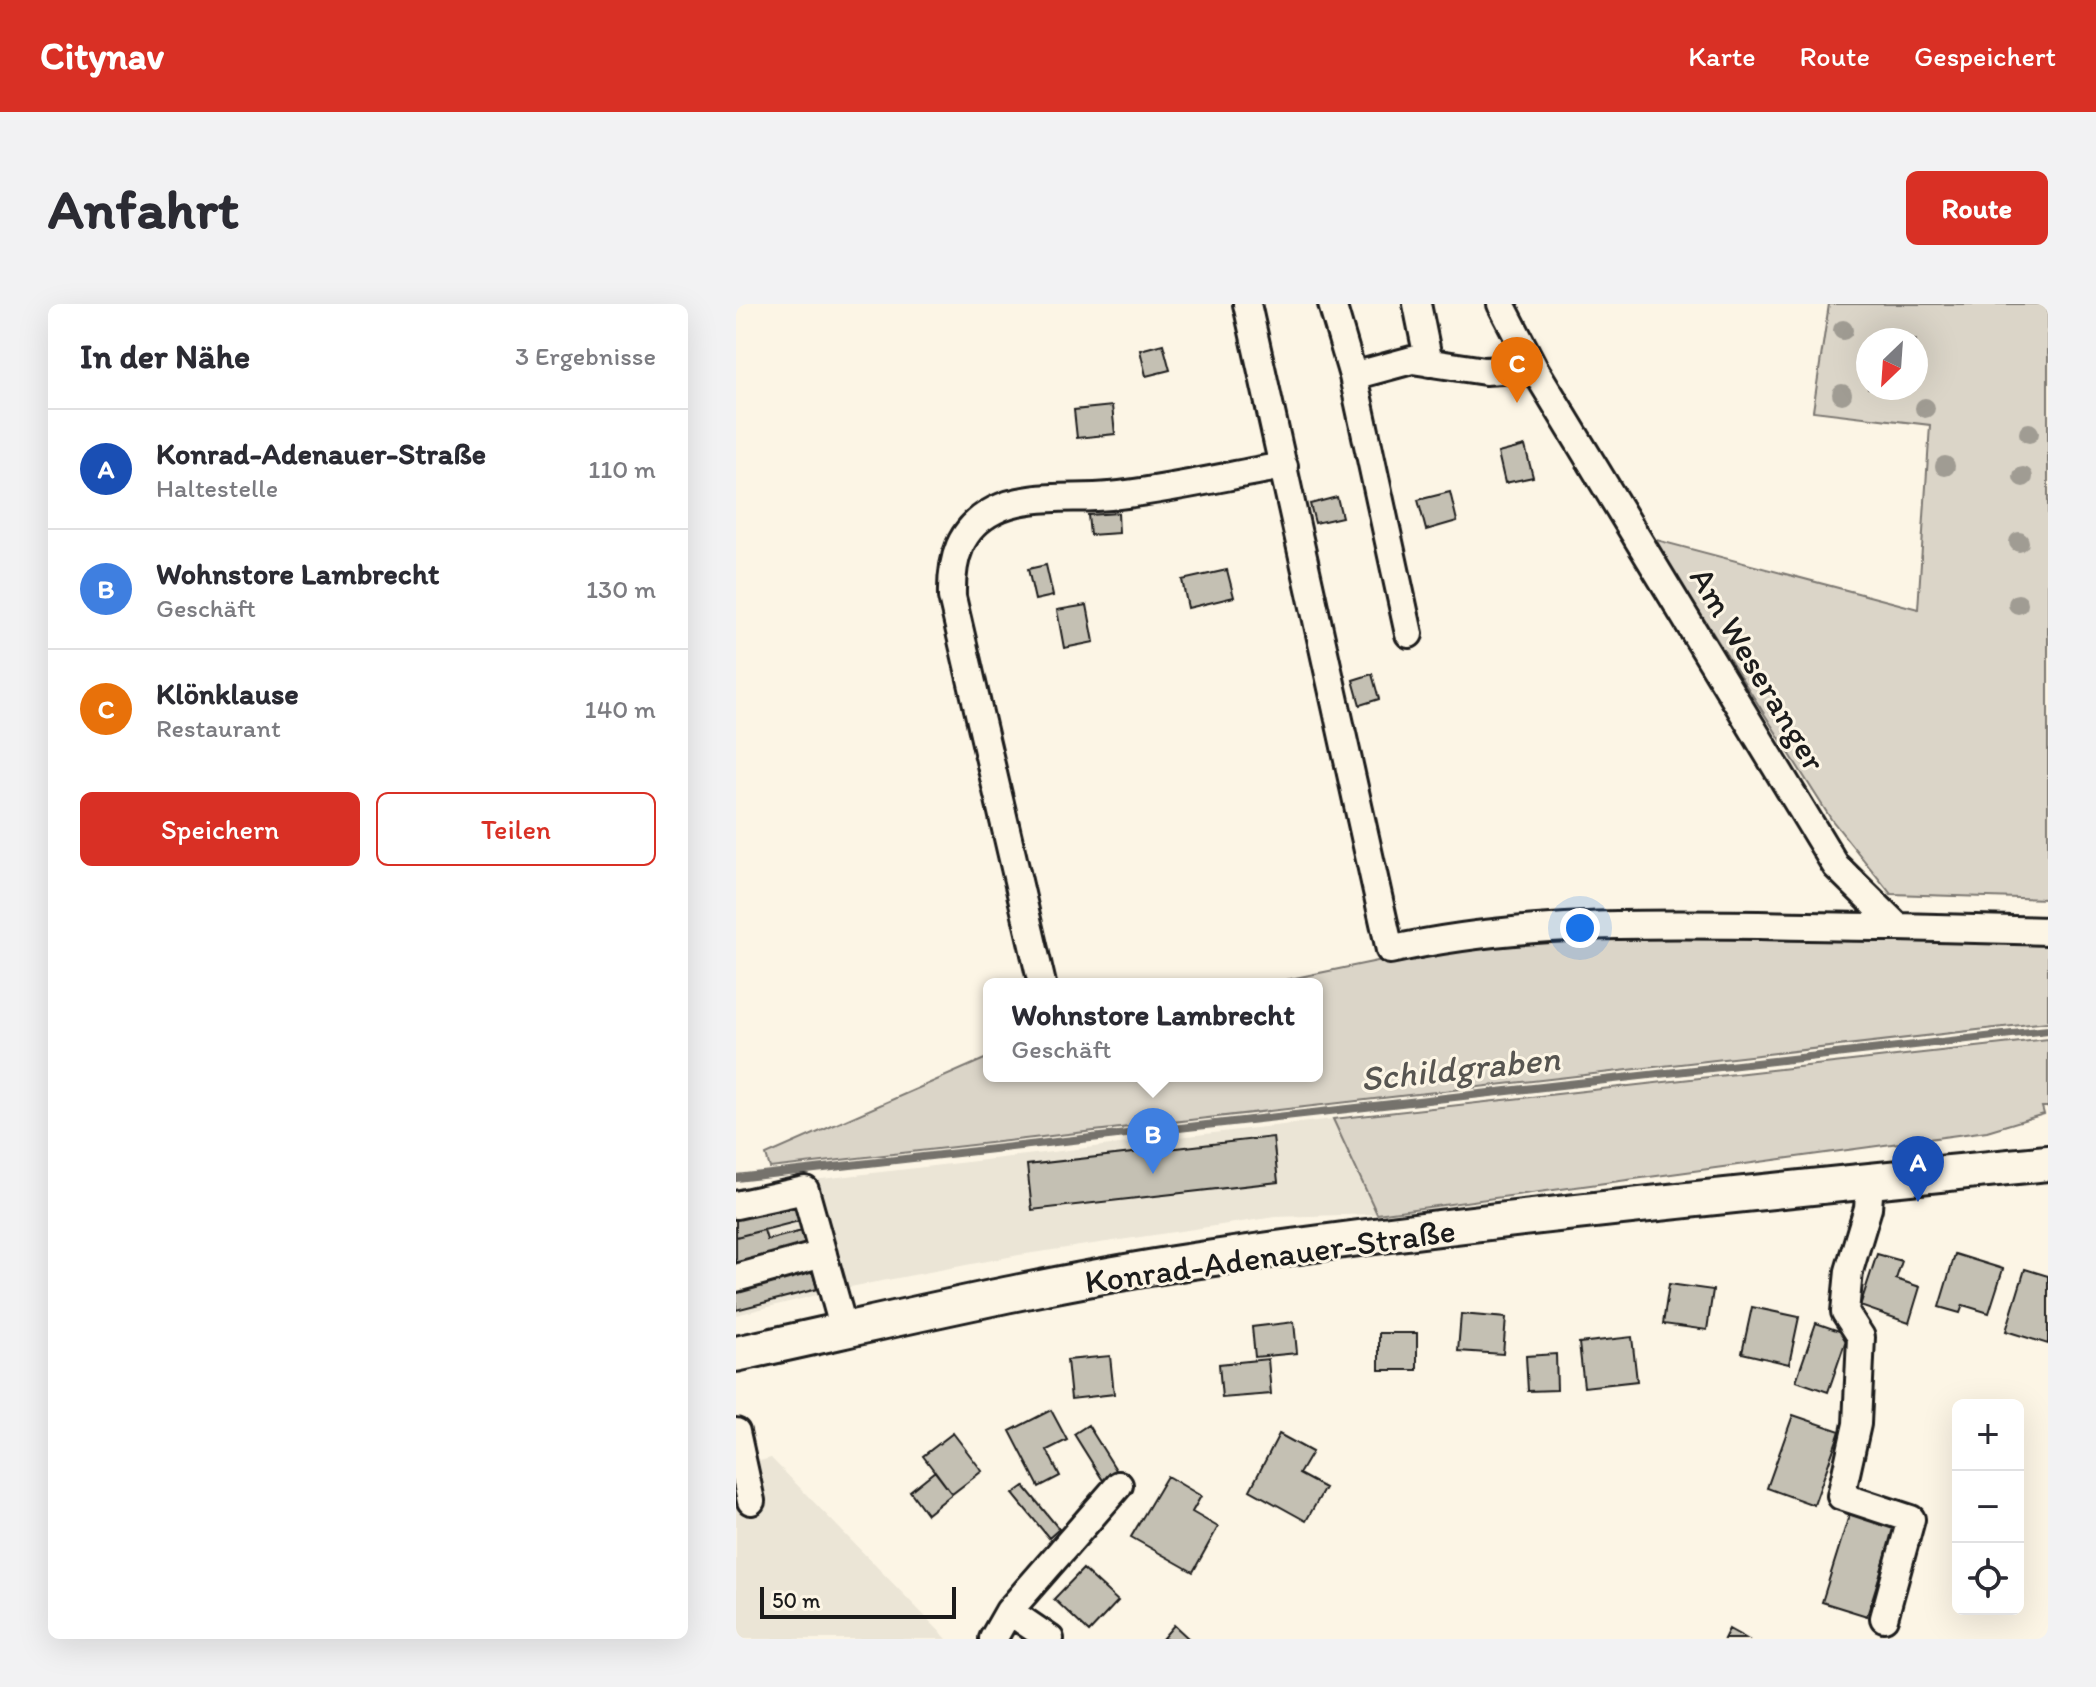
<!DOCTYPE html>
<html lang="de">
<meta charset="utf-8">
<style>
:root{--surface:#fff;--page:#f2f2f3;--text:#2b2b33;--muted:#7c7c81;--line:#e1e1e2;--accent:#d93025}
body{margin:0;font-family:Itim,sans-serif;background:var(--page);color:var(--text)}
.controls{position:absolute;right:24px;bottom:24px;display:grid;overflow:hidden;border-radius:12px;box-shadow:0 8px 32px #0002}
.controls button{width:72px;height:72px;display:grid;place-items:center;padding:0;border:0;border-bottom:2px solid var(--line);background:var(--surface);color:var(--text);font:40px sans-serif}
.compass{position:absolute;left:1120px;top:24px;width:72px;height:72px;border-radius:50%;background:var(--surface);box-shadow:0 8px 32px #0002;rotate:205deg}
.scale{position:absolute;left:24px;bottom:20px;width:196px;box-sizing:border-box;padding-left:8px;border:4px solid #1c1c1c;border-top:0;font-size:22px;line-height:28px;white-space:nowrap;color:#1c1c1c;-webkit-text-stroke:6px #fcf5e5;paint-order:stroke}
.you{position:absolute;left:844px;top:624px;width:28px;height:28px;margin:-20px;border:6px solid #fff;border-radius:50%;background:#1a73e8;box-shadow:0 0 0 12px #1a73e833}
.badge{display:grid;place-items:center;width:52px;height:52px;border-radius:50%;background:var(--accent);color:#fff;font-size:26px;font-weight:700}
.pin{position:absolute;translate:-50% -66px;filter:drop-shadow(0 2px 4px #0008)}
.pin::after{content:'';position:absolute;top:42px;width:28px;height:24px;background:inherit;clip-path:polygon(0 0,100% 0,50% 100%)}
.popup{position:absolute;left:247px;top:674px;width:340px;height:104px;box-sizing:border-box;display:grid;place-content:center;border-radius:12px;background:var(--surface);filter:drop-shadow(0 2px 6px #0005);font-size:26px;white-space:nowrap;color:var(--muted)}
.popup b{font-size:30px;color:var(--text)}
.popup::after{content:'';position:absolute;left:50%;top:100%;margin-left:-16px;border:16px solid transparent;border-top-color:var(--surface)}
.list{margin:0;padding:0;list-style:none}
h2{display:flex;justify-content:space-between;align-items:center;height:104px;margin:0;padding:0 32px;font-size:34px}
h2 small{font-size:26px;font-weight:400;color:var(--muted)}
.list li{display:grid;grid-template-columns:52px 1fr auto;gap:24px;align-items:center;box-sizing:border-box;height:120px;padding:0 32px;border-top:2px solid var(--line)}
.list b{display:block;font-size:30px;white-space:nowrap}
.list p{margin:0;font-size:26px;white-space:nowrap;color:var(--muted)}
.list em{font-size:26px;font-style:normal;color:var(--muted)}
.actions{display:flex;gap:16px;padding:24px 32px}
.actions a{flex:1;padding:18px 0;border:2px solid var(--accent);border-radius:12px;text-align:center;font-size:28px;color:var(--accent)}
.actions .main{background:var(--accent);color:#fff}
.icon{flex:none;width:44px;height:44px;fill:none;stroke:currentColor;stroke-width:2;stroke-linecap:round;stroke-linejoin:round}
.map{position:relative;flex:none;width:1312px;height:1335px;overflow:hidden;border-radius:12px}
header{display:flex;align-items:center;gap:48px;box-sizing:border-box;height:112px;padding:0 40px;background:var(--accent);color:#fff}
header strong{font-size:38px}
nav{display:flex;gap:44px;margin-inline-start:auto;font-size:28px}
.intro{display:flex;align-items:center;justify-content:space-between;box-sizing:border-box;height:192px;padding:0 48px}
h1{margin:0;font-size:56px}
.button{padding:20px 36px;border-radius:12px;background:var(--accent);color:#fff;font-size:28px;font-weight:700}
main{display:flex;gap:48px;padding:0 48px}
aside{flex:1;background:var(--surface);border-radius:12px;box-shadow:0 8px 32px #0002}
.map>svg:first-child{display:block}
.built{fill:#ebe5d6}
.green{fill:#dbd5c8;stroke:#7c7872;stroke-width:2;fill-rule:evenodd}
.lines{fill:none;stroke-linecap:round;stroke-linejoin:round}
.stream{stroke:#75726c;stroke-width:8}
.building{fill:#c4c0b3;stroke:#1c1c1c;stroke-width:2}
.minor-casing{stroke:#1c1c1c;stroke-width:32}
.major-casing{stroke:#1c1c1c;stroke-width:40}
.minor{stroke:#fcf5e5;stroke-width:26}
.major{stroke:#fcf5e5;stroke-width:34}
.tree{fill:#a09c93}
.labels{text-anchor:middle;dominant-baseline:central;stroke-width:6;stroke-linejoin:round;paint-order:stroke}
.street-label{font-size:34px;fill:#1c1c1c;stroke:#fcf5e5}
.water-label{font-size:36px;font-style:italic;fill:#575551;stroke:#fcf5e5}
</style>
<header>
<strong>Citynav</strong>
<nav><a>Karte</a><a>Route</a><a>Gespeichert</a></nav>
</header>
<div class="intro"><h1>Anfahrt</h1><a class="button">Route</a></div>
<main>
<aside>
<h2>In der Nähe<small>3 Ergebnisse</small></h2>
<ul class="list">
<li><span class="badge" style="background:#1a4fb4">A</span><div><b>Konrad-Adenauer-Straße</b><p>Haltestelle</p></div><em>110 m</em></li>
<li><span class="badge" style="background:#3f7fe0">B</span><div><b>Wohnstore Lambrecht</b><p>Geschäft</p></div><em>130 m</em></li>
<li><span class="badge" style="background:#e8710a">C</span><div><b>Klönklause</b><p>Restaurant</p></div><em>140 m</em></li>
</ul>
<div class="actions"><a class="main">Speichern</a><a>Teilen</a></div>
</aside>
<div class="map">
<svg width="1312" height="1335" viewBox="0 0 1312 1335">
<rect width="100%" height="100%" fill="#fcf5e5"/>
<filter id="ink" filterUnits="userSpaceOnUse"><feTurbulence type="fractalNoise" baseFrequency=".0125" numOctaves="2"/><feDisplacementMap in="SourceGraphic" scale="16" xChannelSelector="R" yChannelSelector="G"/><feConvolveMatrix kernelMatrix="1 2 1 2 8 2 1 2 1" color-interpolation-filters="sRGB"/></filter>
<g filter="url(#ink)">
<path class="built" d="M597 815 641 910 539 913 283 951 114 983 0 1011V885Z
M35 1154 211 1335H0V1163Z"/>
<path class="green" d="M1093 0H1312V595L1155 590 1095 515 917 235 1182 305 1194 121 1077 107ZM1132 36H1180V84H1132Z
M829 633H1063L1312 641V718L34 864 30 851 253 753V772H581V680H530L719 641Z
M1312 735V803H1306L1308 810 1251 827 641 910 597 815Z"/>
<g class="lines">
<path class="stream" d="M0 874 1312 726"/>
</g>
<path class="building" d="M427 40 434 66 410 72 404 46Z
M376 102 379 130 341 134 338 106Z
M789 142 797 173 769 179 762 149Z
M714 188 721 217 690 226 682 196Z
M601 193 606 213 579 219 574 200Z
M382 209 383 229 354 231 352 211Z
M310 261 317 292 299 296 292 265Z
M491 266 498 293 452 304 446 276Z
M351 301 358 338 328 344 321 306Z
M636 370 643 395 624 401 617 376Z
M537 833 542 878 296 906 291 861Z
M58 897 63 917 0 933V911Z
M28 926 31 936 66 927 81 985 0 1006V933Z
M1141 950 1166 957 1160 975 1184 983 1173 1019 1124 1002Z
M1219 950 1267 965 1253 1009 1227 1001 1224 1009 1203 1003Z
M1289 965 1312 972V1040L1270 1027Z
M933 980 977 986 971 1026 927 1020Z
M1016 1003 1063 1013 1053 1060 1006 1049Z
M725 1010 770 1014 767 1050 722 1047Z
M558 1018 561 1049 519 1053 516 1023Z
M1080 1019 1112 1030 1092 1088 1060 1077Z
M643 1029H681V1066H643Z
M896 1033 901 1077 848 1083 843 1039Z
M820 1050 821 1086 792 1087 790 1052Z
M374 1052 378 1090 335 1095 331 1056Z
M532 1055 535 1090 486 1094 483 1060Z
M315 1106 331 1136 311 1146 324 1172 303 1183 274 1127Z
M1057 1111 1104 1127 1078 1201 1031 1184Z
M352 1121 382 1169 368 1178 338 1130Z
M217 1129 246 1167 216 1190 187 1152Z
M543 1130 576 1148 563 1170 589 1184 570 1217 514 1186Z
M199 1167 216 1190 191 1210 174 1187Z
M431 1172 465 1192 456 1208 482 1223 457 1268 395 1233Z
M288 1182 323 1225 313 1234 277 1190Z
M1115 1205 1160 1219 1131 1312 1086 1298Z
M347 1265 382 1297 353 1328 318 1295Z
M438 1321 453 1335H426Z
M993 1325 1011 1335H988Z"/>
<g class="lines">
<g class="minor-casing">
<path id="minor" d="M511 0 654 646C816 609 996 623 1162 623
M596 0 617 72
M681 0 693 59
M765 0 798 64 1100 562 1162 623 1312 627
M673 330 617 72 676 56 749 67 798 64
M306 680 216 293C215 256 223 224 259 206 292 189 338 196 374 192 432 186 490 172 548 162
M1134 878 1132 904 1113 967 1109 1008 1125 1033 1121 1120 1105 1192 1175 1215 1148 1314
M0 901 69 886 108 1026
M0 974 87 950
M0 1128 15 1197
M273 1307 314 1335
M257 1335 273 1307 383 1181"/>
</g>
<g class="major-casing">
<path id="major" d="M0 1050C152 1017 304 980 457 957 741 915 1027 888 1312 859"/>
</g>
<use href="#minor" class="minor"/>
<use href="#major" class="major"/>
</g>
<g class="tree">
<circle cx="1107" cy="26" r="10"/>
<circle cx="1106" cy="90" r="10"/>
<circle cx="1189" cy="104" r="10"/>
<circle cx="1293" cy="129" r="10"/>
<circle cx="1209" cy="162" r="10"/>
<circle cx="1287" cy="173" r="10"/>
<circle cx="1283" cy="238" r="10"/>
<circle cx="1282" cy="300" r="10"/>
</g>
</g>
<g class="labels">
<g class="street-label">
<text transform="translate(1022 365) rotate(59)">Am Weseranger</text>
<text transform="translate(534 952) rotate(-8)">Konrad-Adenauer-Straße</text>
</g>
<g class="water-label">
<text transform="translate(724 764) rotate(-6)">Schildgraben</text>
</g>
</g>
</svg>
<div class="controls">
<button>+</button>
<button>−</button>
<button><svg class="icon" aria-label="locate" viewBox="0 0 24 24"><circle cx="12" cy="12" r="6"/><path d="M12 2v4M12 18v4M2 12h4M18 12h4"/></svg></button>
</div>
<svg class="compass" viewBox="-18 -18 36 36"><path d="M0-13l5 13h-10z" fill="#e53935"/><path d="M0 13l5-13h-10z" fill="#7c7c81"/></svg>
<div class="scale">50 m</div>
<div class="you"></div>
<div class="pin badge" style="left:1182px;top:898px;background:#1a4fb4">A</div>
<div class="pin badge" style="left:417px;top:870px;background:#3f7fe0">B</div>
<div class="popup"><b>Wohnstore Lambrecht</b>Geschäft</div>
<div class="pin badge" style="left:781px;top:99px;background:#e8710a">C</div>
</div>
</main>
